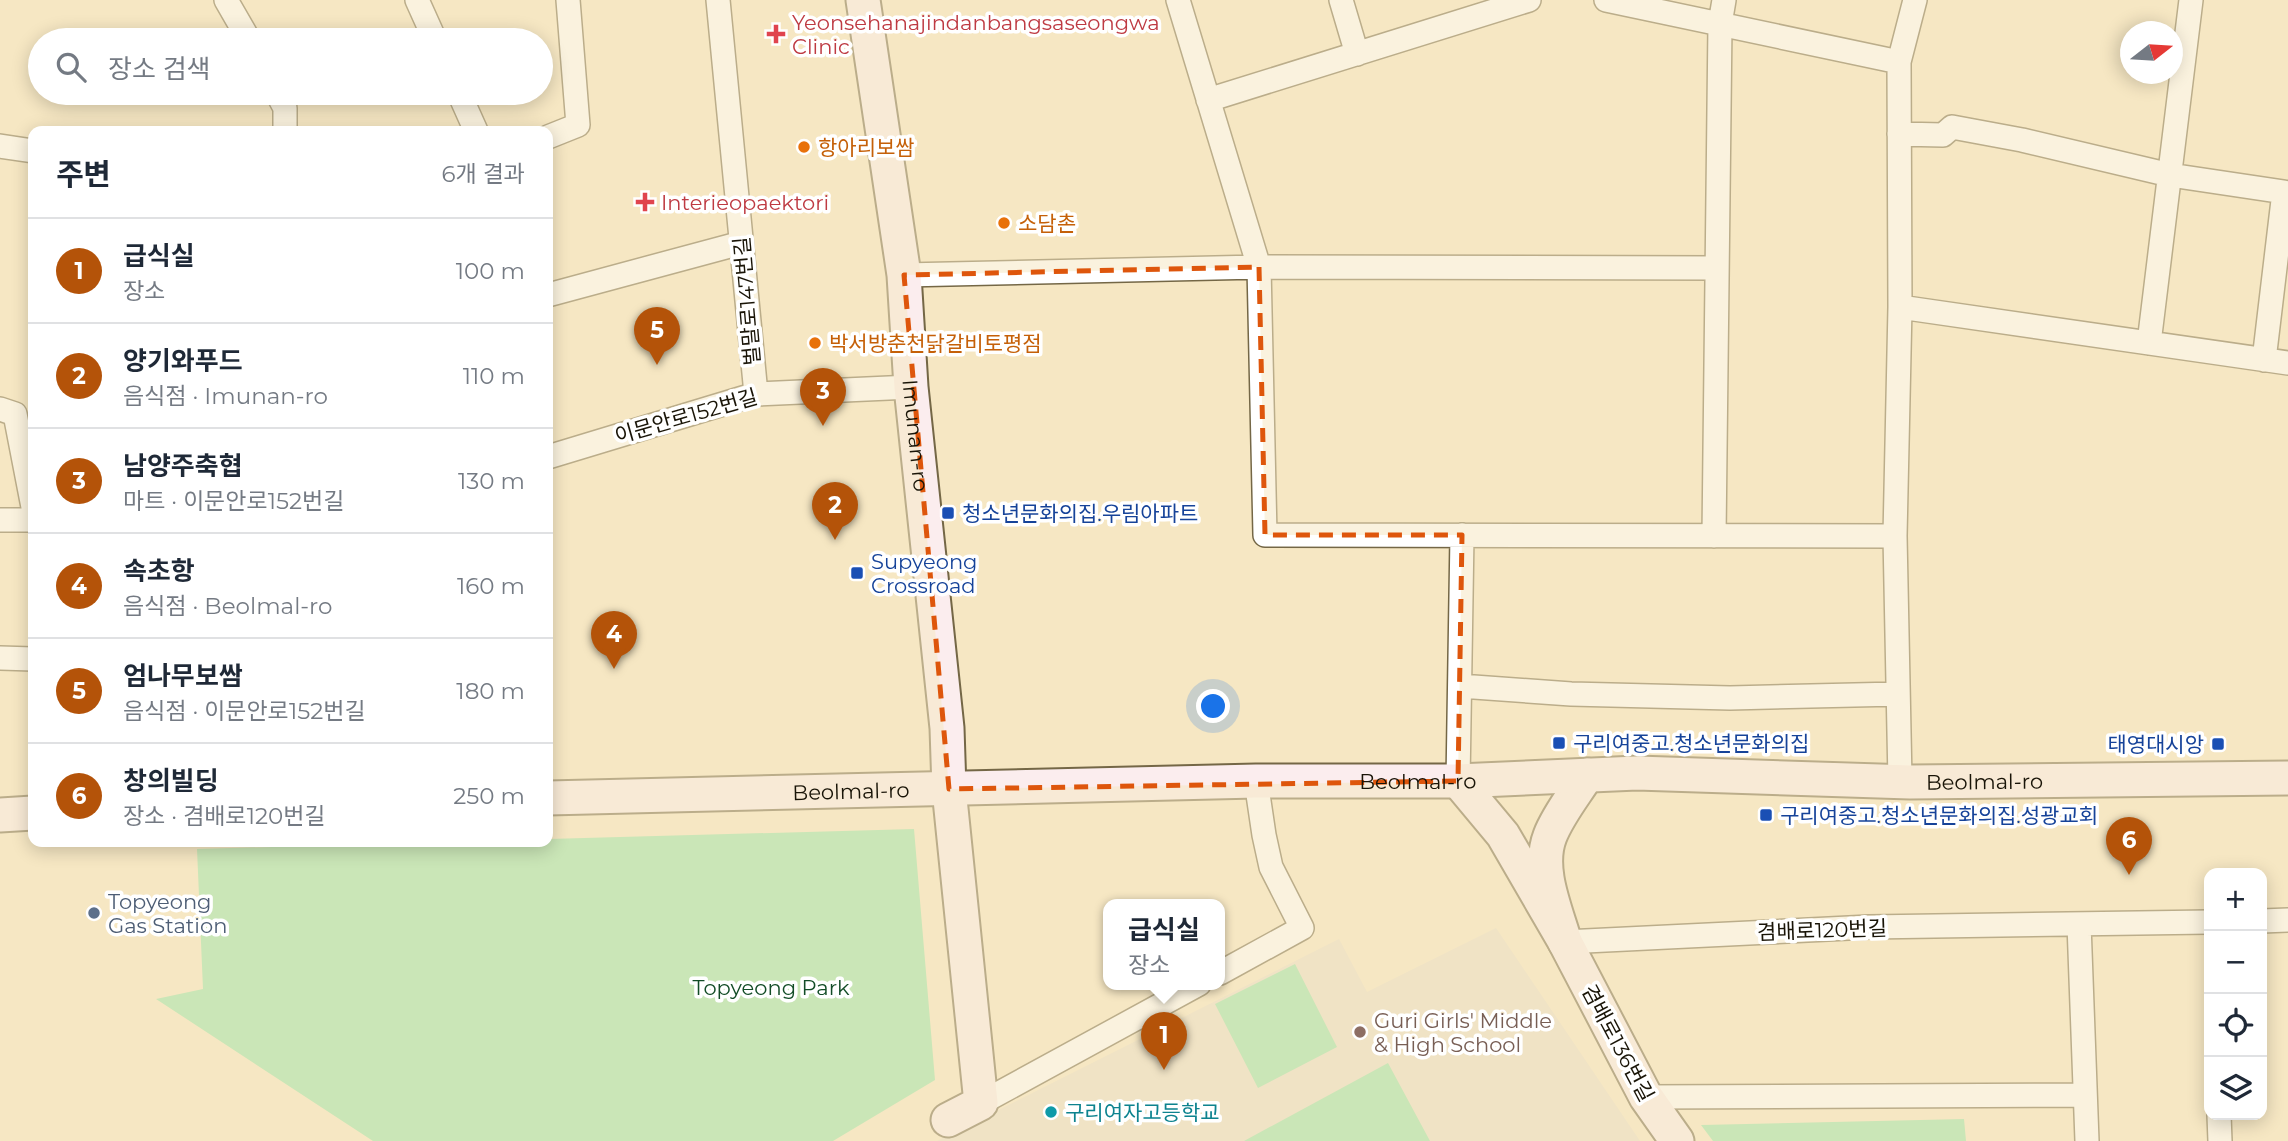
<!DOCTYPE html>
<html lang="ko">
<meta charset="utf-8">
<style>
:root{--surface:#fff;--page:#f2f2f3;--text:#1f2937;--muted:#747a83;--line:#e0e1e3;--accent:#b45309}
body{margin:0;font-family:Montserrat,"Noto Sans KR",sans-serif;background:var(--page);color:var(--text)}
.controls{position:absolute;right:21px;bottom:21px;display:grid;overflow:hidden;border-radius:14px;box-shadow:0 4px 18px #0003}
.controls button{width:63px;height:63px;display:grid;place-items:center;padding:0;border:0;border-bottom:2px solid var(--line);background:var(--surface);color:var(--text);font:35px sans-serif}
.compass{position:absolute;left:2120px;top:21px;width:63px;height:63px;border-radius:50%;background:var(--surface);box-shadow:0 4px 18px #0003;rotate:73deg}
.you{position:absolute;left:1214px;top:707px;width:24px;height:24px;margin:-18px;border:5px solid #fff;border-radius:50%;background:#1a73e8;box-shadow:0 0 0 10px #1a73e833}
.badge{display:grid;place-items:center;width:46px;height:46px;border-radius:50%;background:var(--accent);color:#fff;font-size:23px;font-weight:700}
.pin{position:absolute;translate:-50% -58px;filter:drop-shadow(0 2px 4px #0008)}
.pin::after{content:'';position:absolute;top:37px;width:24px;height:21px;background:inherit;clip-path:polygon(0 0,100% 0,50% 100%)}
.popup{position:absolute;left:1103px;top:899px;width:122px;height:91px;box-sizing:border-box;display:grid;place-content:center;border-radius:14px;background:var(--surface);filter:drop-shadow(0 2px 5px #0005);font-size:23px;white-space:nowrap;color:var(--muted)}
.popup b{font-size:26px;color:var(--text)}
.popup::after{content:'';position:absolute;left:50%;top:100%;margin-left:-14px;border:14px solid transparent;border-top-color:var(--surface)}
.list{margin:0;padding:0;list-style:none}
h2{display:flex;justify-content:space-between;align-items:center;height:91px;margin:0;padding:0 28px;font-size:30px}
h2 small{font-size:23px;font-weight:400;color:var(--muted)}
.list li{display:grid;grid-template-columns:46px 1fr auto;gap:21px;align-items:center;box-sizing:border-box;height:105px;padding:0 28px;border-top:2px solid var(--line)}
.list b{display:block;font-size:26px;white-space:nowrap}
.list p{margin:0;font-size:23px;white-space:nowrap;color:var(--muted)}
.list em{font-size:23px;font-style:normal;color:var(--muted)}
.icon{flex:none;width:38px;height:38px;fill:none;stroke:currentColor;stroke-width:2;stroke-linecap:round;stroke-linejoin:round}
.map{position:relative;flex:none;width:2288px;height:1141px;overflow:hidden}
.search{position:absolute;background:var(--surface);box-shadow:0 4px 18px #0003;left:28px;top:28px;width:525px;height:77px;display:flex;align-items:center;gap:18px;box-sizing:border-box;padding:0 24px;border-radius:38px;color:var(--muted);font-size:26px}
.panel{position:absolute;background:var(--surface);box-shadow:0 4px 18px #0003;left:28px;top:126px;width:525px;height:721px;border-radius:14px}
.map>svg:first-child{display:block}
.education{fill:#e8ddc8}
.green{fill:#96e4a8}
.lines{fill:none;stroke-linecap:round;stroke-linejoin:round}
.street-casing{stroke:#746746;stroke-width:26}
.secondary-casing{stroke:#746746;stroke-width:37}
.street{stroke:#fff;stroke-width:23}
.secondary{stroke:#fbedee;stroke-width:33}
.marked{fill:none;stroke:#de560c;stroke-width:5;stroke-dasharray:14 9;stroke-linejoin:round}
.health-dot{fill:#e0444e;stroke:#fff;stroke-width:2.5}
.food-dot{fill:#e8710a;stroke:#fff;stroke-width:2.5}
.transit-dot{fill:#1a4fb4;stroke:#fff;stroke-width:2.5}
.service-dot{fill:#5c6f8a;stroke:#fff;stroke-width:2.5}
.education-dot{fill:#8d6e63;stroke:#fff;stroke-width:2.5}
.culture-dot{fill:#0f9aa8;stroke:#fff;stroke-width:2.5}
.labels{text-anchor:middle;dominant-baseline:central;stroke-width:7;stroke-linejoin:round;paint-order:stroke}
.health-label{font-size:21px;fill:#be3a42;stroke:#fff;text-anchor:start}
.food-label{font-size:21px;fill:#c56008;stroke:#fff;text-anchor:start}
.street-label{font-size:21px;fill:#191407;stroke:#fff}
.transit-label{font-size:21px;fill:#164399;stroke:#fff;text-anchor:start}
.service-label{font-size:21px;fill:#4e5e75;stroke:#fff;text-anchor:start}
.park-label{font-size:21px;fill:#124c26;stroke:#fff}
.education-label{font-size:21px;fill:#785e54;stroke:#fff;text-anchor:start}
.culture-label{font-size:21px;fill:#0d838f;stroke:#fff;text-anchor:start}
</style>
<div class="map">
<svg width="2288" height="1141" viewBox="0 0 2288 1141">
<rect width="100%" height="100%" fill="#f6e7c3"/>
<path class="education" d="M1496 928 1640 1141H937L1339 939 1367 992Z"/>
<path class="green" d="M914 829 935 1080 833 1141H373L156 999 203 989 197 849 451 842H548V839Z
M1295 964 1337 1047 1258 1088 1215 1004Z
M1388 1063 1430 1141H1244Z
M1964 1119 1966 1141H1713L1701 1125Z"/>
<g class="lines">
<g class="street-casing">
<path id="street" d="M226 0 249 40
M417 0 435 40
M718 0 756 394
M1178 0 1259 267 1265 535 1895 536
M1341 0 1357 54
M1606 0 1899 62
M277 93 285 108V131
M459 93 476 131
M1208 100 1529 0
M1899 134 1943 135 1952 127 2022 140 2170 175 2284 192 2264 360
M548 137 578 125 568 0
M0 146 33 151
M904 275 1259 267 1716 268
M548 295 741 243
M1900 307 2288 363
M2149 343 2191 0
M0 409 15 414 33 507
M548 457 756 394 911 387
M0 520H33
M1714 536 1720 24 1724 0
M0 658 33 659
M1460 686 1571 694 1730 698 1898 694
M1458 781 1462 535
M1900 781 1895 536 1900 307 1899 62 1915 0
M2262 921 2288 920
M2079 924 2087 1141
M1565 942 1869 927 2209 922
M1220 973 1302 928 1271 867 1264 835 1256 781
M1646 1097 2085 1095
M981 1103 1199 984
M2219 1115 2220 1141"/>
</g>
<g class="secondary-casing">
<g id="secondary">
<path id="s1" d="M863 0 904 275 911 387 947 728 949 789 981 1103 948 1120"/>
<path d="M1458 781 1503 835 1565 942C1556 910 1537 869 1550 836 1558 815 1575 794 1587 775"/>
<path id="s2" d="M548 798 1256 781H1458L1637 773 1910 782 2288 778"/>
<path d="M0 815 33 813"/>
<path d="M1565 942 1646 1097 1677 1141"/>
</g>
</g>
<use href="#street" class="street"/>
<use href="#secondary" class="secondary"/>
</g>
<path d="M0 0H2288V1141H0ZM1259 267 1265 535H1462L1458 781 949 789 904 275Z" fill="#f6e7c3" fill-opacity=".55" fill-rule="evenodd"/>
<path class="marked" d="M1259 267 1265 535H1462L1458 781 949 789 904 275Z"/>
<g class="health-dot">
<path d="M772.5 23.5h7v7h7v7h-7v7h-7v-7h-7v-7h7z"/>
<path d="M641.5 191.5h7v7h7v7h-7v7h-7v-7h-7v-7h7z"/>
</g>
<g class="food-dot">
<circle cx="804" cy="147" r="7"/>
<circle cx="1004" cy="223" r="7"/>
<circle cx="815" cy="343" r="7"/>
</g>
<g class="transit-dot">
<rect x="941" y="506" width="14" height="14" rx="3.5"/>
<rect x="850" y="566" width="14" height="14" rx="3.5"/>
<rect x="1552" y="736" width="14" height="14" rx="3.5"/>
<rect x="2211" y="737" width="14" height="14" rx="3.5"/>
<rect x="1759" y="808" width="14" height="14" rx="3.5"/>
</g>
<circle class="service-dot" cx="94" cy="913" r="7"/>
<circle class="education-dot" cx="1360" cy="1032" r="7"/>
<circle class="culture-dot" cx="1051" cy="1112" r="7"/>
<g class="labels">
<g class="health-label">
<text x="792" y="22">Yeonsehanajindanbangsaseongwa<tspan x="792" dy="24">Clinic</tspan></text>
<text x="661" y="202">Interieopaektori</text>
</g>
<g class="food-label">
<text x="818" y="147">항아리보쌈</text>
<text x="1018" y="223">소담촌</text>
<text x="829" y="343">박서방춘천닭갈비토평점</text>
</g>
<g class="street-label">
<text transform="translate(747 301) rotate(-95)">벌말로147번길</text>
<text transform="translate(686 416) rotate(-16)">이문안로152번길</text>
<text stroke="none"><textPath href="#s1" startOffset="439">Imunan-ro</textPath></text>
<text stroke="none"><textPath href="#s2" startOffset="870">Beolmal-ro</textPath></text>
<text stroke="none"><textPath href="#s2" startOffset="1437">Beolmal-ro</textPath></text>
<text stroke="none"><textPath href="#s2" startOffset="303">Beolmal-ro</textPath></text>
<text transform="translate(1822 930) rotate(-2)">겸배로120번길</text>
<text transform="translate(1618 1043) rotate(62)">겸배로136번길</text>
</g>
<g class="transit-label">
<text x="962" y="513">청소년문화의집.우림아파트</text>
<text x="871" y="561">Supyeong<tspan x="871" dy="24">Crossroad</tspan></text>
<text x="1573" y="743">구리여중고.청소년문화의집</text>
<text x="2204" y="744" text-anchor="end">태영대시앙</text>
<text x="1780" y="815">구리여중고.청소년문화의집.성광교회</text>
</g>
<g class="service-label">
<text x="108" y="901">Topyeong<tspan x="108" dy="24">Gas Station</tspan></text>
</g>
<g class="park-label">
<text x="771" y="987">Topyeong Park</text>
</g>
<g class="education-label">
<text x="1374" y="1020">Guri Girls' Middle<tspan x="1374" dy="24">&amp; High School</tspan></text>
</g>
<g class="culture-label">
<text x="1065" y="1112">구리여자고등학교</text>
</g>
</g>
</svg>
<div class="controls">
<button>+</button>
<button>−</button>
<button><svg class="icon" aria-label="locate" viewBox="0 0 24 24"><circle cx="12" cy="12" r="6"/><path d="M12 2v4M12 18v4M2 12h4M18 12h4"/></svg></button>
<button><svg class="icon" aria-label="layers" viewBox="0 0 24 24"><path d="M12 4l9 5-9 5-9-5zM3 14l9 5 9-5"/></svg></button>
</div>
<svg class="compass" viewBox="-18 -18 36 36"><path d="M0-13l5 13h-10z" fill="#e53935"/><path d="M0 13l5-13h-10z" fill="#747a83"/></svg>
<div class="you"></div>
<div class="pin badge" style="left:1164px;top:1070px">1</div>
<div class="popup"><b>급식실</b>장소</div>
<div class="pin badge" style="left:835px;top:540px">2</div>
<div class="pin badge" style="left:823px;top:426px">3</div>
<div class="pin badge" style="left:614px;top:669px">4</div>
<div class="pin badge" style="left:657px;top:365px">5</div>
<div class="pin badge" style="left:2129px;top:875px">6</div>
<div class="search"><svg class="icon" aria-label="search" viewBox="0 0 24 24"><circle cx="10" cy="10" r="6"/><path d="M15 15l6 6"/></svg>장소 검색</div>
<section class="panel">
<h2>주변<small>6개 결과</small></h2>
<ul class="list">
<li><span class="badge">1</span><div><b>급식실</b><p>장소</p></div><em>100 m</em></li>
<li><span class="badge">2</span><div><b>양기와푸드</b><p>음식점 · Imunan-ro</p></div><em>110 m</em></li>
<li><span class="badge">3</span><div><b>남양주축협</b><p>마트 · 이문안로152번길</p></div><em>130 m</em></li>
<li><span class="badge">4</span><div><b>속초항</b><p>음식점 · Beolmal-ro</p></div><em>160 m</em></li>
<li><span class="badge">5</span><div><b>엄나무보쌈</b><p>음식점 · 이문안로152번길</p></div><em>180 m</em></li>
<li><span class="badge">6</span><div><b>창의빌딩</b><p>장소 · 겸배로120번길</p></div><em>250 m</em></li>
</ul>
</section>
</div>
